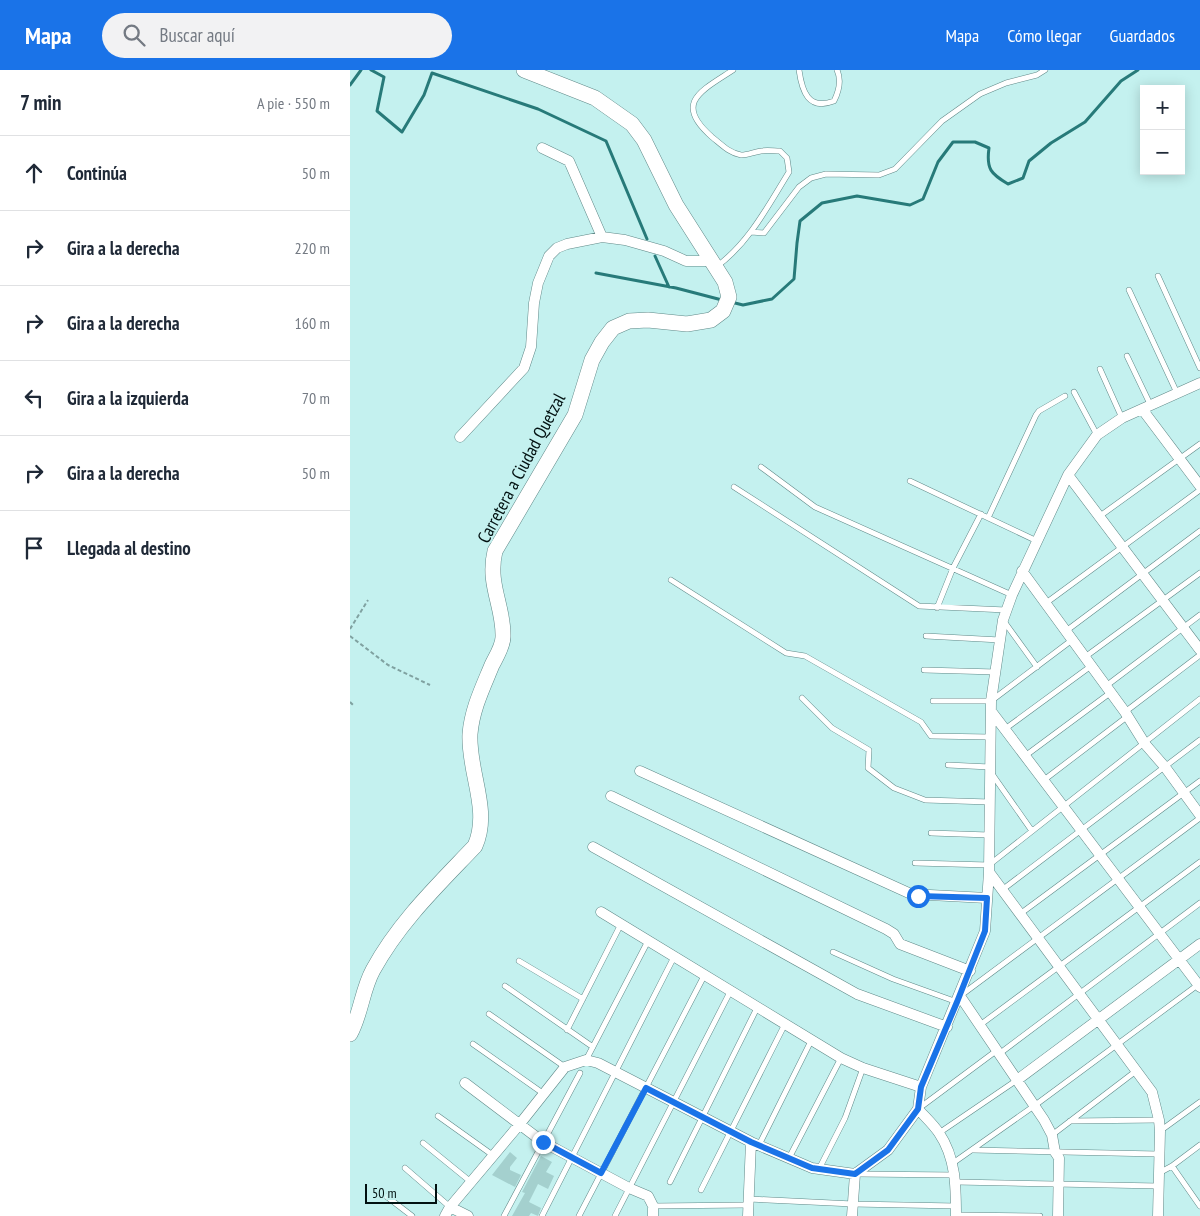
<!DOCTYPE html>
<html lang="es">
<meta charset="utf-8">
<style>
:root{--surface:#fff;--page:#f2f2f3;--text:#1f2937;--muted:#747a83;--line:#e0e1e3;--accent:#1a73e8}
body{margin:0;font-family:"PT Sans Narrow",sans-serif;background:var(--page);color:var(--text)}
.controls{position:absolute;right:15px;top:15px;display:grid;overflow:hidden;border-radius:0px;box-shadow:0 2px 12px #0003}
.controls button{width:45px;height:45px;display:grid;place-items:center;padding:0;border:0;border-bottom:1px solid var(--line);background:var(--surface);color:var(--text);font:25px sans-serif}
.scale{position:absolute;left:15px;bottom:12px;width:72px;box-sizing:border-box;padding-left:5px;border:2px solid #021111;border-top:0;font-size:14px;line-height:18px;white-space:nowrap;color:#021111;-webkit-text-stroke:4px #c4f1ef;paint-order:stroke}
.stop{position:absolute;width:15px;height:15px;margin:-11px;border:4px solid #1a73e8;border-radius:50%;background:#fff}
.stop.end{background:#1a73e8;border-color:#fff;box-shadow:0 1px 5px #0008}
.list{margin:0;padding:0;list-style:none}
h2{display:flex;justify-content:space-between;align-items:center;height:65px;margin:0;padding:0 20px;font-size:21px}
h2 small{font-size:16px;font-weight:400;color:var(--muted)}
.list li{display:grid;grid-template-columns:32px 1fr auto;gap:15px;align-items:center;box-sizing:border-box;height:75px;padding:0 20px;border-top:1px solid var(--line)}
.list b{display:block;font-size:19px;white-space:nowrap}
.list em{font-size:16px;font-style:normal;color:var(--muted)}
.icon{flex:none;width:28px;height:28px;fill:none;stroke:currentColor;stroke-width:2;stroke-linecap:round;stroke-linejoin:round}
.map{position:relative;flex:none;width:850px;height:1146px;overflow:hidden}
header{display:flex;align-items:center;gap:30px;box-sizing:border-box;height:70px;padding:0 25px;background:var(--accent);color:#fff}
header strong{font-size:24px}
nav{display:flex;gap:28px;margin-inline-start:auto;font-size:18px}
.search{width:350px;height:45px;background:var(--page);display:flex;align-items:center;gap:12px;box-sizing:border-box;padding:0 18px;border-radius:28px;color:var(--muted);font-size:19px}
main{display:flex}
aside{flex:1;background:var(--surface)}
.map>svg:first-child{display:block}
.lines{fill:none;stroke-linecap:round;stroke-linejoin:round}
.stream{stroke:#277a79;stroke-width:3}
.building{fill:#a4d0ce}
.lane-casing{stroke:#608988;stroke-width:6}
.street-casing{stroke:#608988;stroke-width:11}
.secondary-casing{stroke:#608988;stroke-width:16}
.path{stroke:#80a2a1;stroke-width:2;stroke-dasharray:4 2.5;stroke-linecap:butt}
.lane{stroke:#fff;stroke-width:5}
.street{stroke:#fff;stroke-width:10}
.secondary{stroke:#fff;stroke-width:15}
.route{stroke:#1a73e8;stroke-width:6}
.labels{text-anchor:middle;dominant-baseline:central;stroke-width:4;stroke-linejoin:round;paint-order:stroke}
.street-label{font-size:18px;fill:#021111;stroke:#c4f1ef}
</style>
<header>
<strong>Mapa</strong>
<div class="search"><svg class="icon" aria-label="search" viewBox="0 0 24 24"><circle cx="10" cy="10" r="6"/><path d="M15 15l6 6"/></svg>Buscar aquí</div>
<nav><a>Mapa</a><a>Cómo llegar</a><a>Guardados</a></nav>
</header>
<main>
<aside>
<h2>7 min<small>A pie · 550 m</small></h2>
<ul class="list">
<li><svg class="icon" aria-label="ahead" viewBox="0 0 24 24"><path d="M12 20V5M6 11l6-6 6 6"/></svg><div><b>Continúa</b></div><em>50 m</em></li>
<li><svg class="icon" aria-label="right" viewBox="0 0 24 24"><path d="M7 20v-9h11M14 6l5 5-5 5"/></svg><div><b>Gira a la derecha</b></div><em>220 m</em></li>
<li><svg class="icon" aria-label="right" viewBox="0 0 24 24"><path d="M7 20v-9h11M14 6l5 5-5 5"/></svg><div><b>Gira a la derecha</b></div><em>160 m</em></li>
<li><svg class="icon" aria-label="left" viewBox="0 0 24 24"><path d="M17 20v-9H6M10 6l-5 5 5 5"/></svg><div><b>Gira a la izquierda</b></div><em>70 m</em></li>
<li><svg class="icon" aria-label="right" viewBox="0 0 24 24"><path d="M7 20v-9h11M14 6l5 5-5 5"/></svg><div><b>Gira a la derecha</b></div><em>50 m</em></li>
<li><svg class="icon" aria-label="arrive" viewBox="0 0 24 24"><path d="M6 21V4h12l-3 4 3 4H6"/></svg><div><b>Llegada al destino</b></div></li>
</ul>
</aside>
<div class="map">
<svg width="850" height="1146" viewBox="0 0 850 1146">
<rect width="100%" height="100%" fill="#c4f1ef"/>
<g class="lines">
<path class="stream" d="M21 0 34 7 27 41 52 62 74 25 82 3 188 39 256 71 297 169
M0 15 11 0
M305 186 319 217
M246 203 326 218 372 230
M381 232 393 235 422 229 444 209 447 173 450 151 472 133 507 126 560 135 573 129 588 92 603 72H625L639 78C636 99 641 104 658 114L673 108 679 91 701 73 735 52 771 11 788 0"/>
</g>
<path class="building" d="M160 1082 167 1088 160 1097V1100L171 1105 165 1117 142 1105Z
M191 1086 202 1092 196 1102 204 1106 198 1119 188 1114 179 1132 191 1138 188 1146 181 1143 179 1146H162L175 1123 172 1122Z"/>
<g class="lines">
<g class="lane-casing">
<path id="lane" d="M449 0C452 21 458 41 484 31 489 21 492 11 487 0
M401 162 414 163 449 117 461 108 476 104 529 105 545 99 592 51 630 24 656 13 687 5 695 0
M366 197C399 173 418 136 439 102L437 88 430 81C424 81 417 80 411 81 404 82 398 85 391 85 379 83 371 74 362 67 323 33 351 21 383 0
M808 206 850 298
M779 220 827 323
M777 286 800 334
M750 299 772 348
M724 322 747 365
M411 397 465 437 662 525
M560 411 687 471
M384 417 569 536 656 540
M750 446 850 374
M638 448 686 345 689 341 715 326
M321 510 436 583 455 586 571 652 581 666 640 667
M696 533 850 420
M587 538 603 498 631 444
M653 550 687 597
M716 561 850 461
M576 566 650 570
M735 587 850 503
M574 600 646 602
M756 616 850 545
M452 628 482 658 519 680 518 698 544 718 575 730 640 732
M583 631H641L722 570
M775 642 850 585
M655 659 741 596
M675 686 760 623
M598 695 640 697
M642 704 682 761
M694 710 778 646
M581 763 639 765
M565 793 639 795 850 629
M652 820 850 670
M670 844 850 711
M483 882 543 909 607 932
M169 891 233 929
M155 916 243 977
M610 926 850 748
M139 944 215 997
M630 955 850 792
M217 960 271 854
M123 974 194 1024
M649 984 850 833
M236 990 298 871
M568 1039 646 981
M88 1046 144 1086
M720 1051 809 1050
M810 1061 850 1032
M589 1063 667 1010
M702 1065 786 1001
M73 1073 121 1112
M409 1075 461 971
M623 1080 808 1084
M439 1088 491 988
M603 1093 684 1036 849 914
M822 1096 850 1136
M55 1098 100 1137
M469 1099 495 1048 513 998
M809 1103 822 1096 850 1075
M508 1104 605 1105
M320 1112 407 938
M606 1112 809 1116
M351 1120 435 954
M36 1126 62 1146
M399 1129 503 1134 606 1136
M303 1136 398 1135
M606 1145 690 1146
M154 1146 230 1003
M192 1146 324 887
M229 1146 354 906
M265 1146 380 922"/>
</g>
<g class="street-casing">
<path id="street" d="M192 78 219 91 252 167
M792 339 850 416
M110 367 174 298 181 277 184 233 188 213 199 186 207 178 217 174 252 167 275 170 314 181 336 191H361
M718 405 850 580
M672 501 775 642 795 674 815 697 850 745
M641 641 850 917
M290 701 561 824 637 828
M261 726 536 859 544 864 550 874 620 901
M243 777 507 924 597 957
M639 802 802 1022 809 1050 810 1061 808 1146
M251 842 491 988 513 998 571 1017
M610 926 694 1050 702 1065 705 1082 709 1088 708 1146
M667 1010 850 874
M115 1013 193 1072 279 1118 298 1126 303 1136V1146
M568 1039C575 1047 583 1054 589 1063 606 1088 606 1117 606 1146
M100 1137 118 1146
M95 1146 100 1137 169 1055 215 997 236 990 248 993 401 1072 462 1098 505 1104 538 1080 568 1039 571 1017 635 861 639 802 641 631 653 550 662 525 718 405 747 365 772 348 850 313
M398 1146 401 1072
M502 1146 505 1104"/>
</g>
<g class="secondary-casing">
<path id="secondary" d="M0 964C11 944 12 920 23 900 49 852 88 815 125 776 141 740 118 702 120 664 122 639 133 617 142 595 146 587 153 576 153 567 154 536 137 515 145 481L225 345 242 290 252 272 263 258 279 251 298 250 337 254 361 250 373 241 379 227 375 212 326 135 294 70 282 54 245 28 174 0"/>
</g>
<path class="path" d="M0 559 18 530
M0 566 38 595 80 615
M0 632 3 635"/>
<use href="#lane" class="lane"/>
<use href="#street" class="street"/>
<use href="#secondary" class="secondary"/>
</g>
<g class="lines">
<path class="route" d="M193 1072 251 1103 296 1018 401 1072 462 1098 505 1104 538 1080 568 1039 571 1017 607 932 635 861 637 828 568 826"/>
</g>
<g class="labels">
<g class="street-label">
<text transform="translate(171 398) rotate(-62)">Carretera a Ciudad Quetzal</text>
</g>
</g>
</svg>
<div class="controls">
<button>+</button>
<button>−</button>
</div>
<div class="scale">50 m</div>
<div class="stop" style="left:568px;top:826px"></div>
<div class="stop end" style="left:193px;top:1072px"></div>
</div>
</main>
